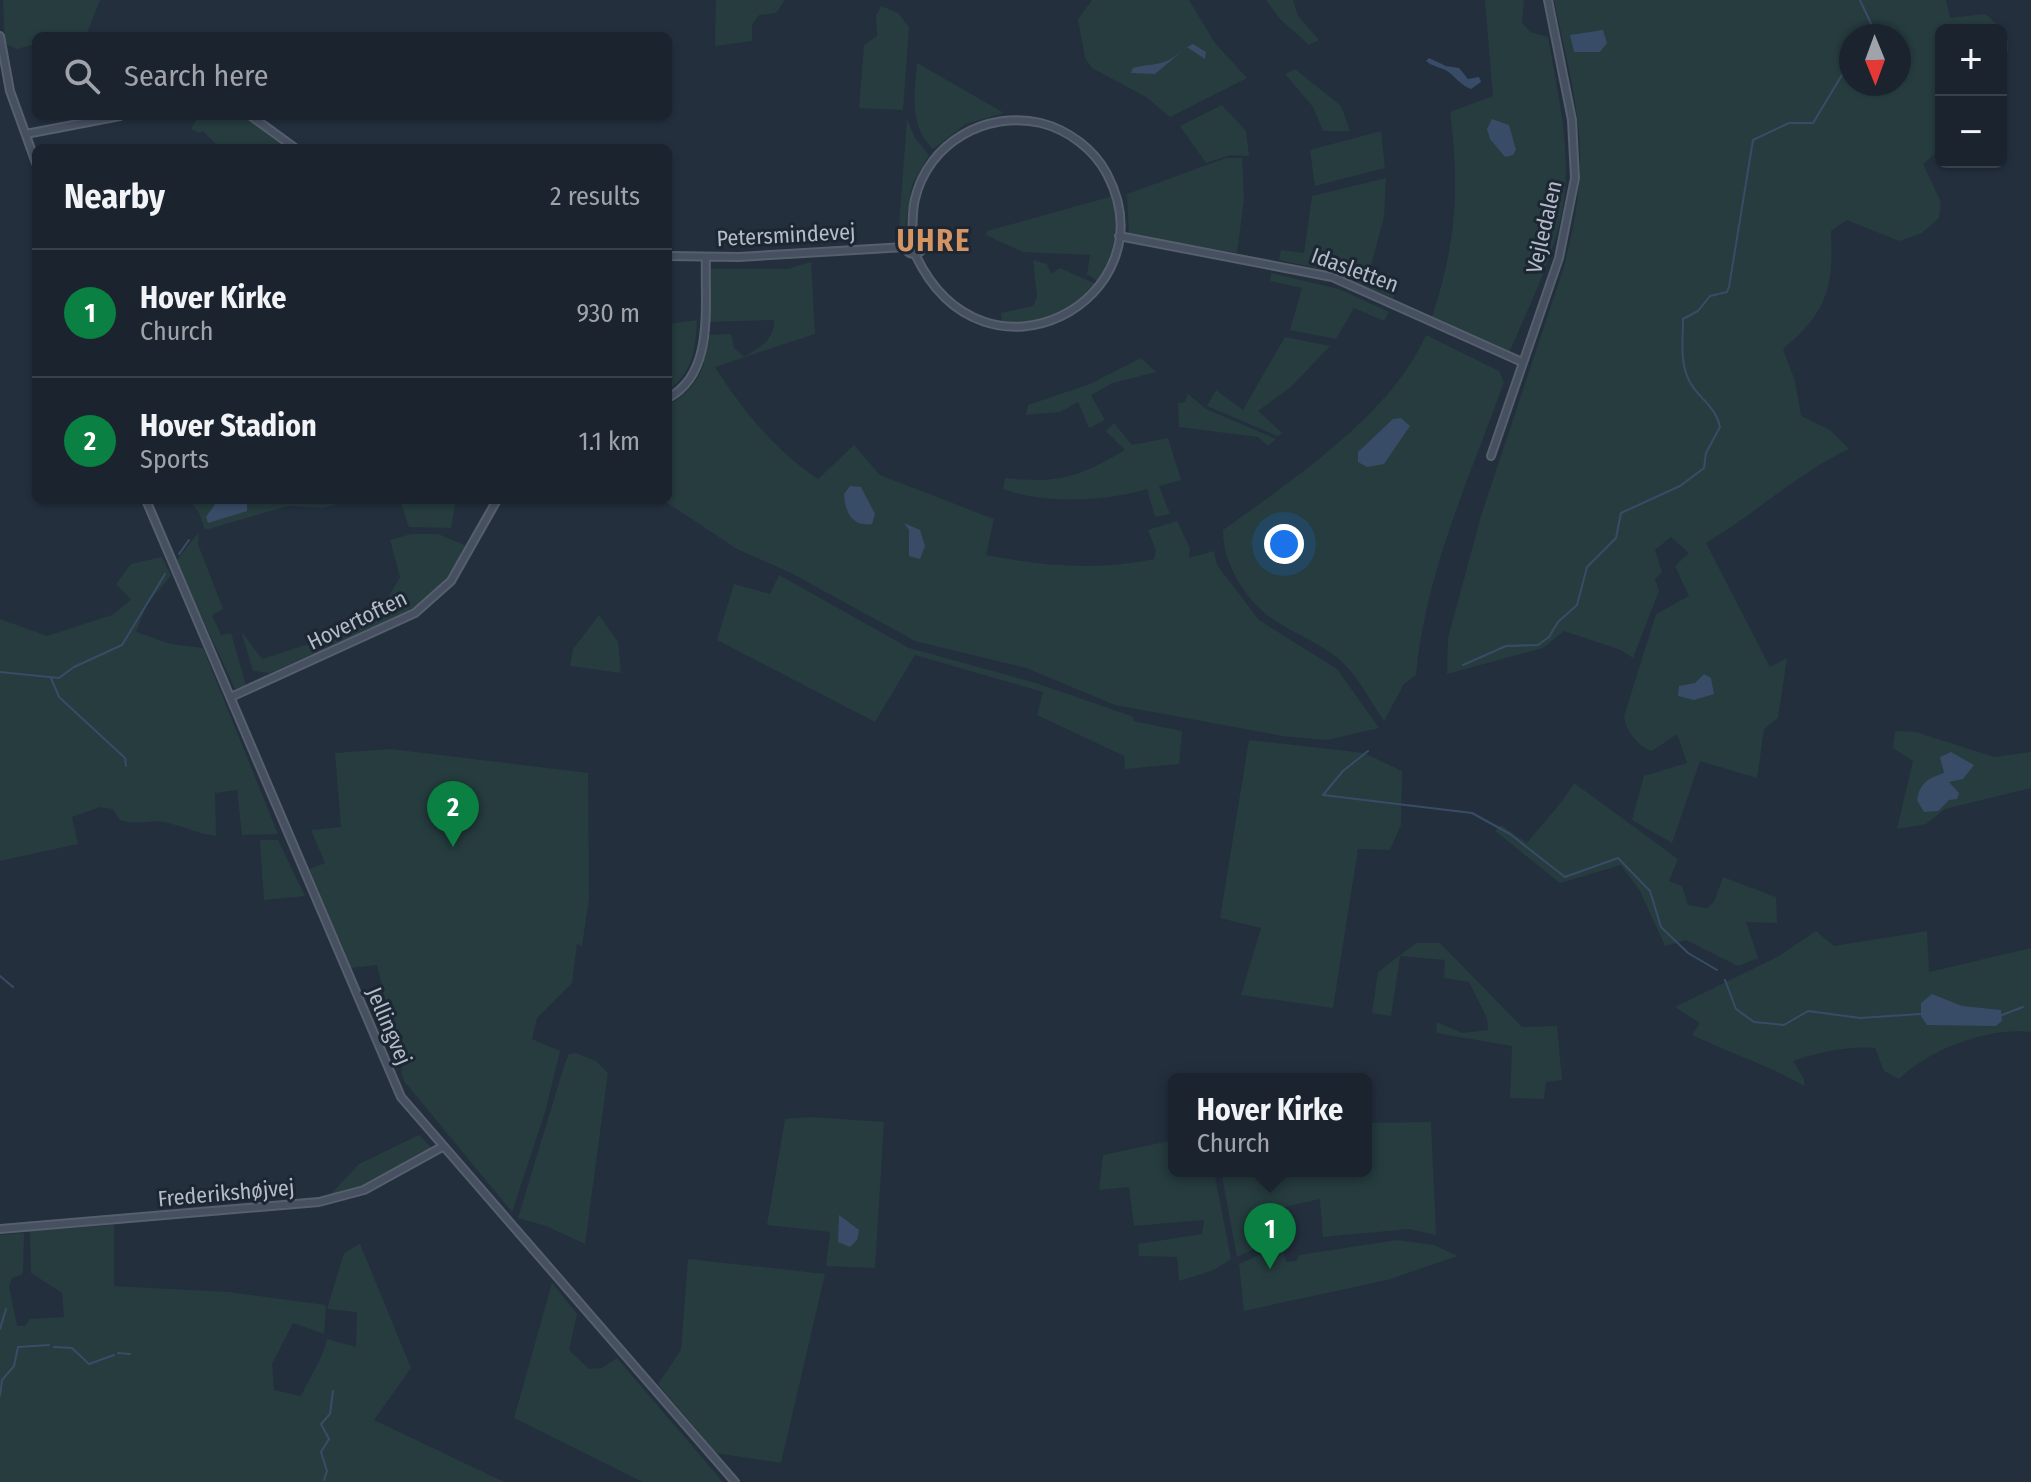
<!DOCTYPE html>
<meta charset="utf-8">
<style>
:root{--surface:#1b232e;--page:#242b36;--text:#f1f3f6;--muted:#a0a4aa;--line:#39404a;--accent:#0b8043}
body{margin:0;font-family:"Fira Sans Condensed",sans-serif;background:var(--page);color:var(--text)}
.controls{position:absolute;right:24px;top:24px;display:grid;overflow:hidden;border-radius:12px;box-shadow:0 2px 6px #0004}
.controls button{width:72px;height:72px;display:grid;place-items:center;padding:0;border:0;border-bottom:2px solid var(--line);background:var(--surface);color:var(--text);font:40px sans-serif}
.compass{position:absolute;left:1839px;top:24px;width:72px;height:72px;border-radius:50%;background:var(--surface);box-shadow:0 2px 6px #0004;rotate:179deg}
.you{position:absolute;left:1284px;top:544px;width:28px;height:28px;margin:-20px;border:6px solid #fff;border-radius:50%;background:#1a73e8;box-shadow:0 0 0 12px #1a73e833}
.badge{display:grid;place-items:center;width:52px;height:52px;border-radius:50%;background:var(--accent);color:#fff;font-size:26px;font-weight:700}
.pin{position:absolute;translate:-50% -66px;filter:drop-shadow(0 2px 4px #0008)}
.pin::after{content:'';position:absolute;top:42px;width:28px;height:24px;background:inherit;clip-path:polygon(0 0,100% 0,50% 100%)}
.popup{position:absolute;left:1168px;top:1073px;width:204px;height:104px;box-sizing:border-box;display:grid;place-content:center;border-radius:12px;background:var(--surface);filter:drop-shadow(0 2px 6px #0005);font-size:26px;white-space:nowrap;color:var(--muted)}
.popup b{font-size:30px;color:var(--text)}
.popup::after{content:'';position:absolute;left:50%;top:100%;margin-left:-16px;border:16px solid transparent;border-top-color:var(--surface)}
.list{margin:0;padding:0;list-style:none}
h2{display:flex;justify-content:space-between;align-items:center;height:104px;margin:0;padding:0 32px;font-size:34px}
h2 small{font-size:26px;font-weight:400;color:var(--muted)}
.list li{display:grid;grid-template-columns:52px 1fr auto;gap:24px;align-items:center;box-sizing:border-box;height:128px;padding:0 32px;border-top:2px solid var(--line)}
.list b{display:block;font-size:30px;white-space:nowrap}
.list p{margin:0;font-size:26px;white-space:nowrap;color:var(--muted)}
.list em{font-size:26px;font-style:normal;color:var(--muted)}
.icon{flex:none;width:44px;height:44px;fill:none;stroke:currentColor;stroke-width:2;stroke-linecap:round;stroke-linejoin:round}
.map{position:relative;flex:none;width:2031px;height:1482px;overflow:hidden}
.search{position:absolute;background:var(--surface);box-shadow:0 2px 6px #0004;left:32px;top:32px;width:640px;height:88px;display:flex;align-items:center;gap:20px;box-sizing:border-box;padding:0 28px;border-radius:12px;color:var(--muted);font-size:30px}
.panel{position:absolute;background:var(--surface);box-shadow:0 2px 6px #0004;left:32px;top:144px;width:640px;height:360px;border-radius:12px}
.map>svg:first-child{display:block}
.green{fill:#263c3f;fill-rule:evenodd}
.water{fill:#394c67}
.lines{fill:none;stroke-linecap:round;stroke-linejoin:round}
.stream{stroke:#394c67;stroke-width:2}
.secondary-casing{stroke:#565f6c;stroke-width:10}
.secondary{stroke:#465061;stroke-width:6}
.labels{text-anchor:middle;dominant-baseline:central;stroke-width:6;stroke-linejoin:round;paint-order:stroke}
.street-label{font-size:22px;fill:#b4bcc9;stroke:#1d2633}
.district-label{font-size:30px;font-weight:bold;letter-spacing:2px;fill:#d59563;stroke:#1d2633}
</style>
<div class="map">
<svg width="2031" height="1482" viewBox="0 0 2031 1482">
<rect width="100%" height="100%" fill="#242f3e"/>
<path class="green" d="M3 0H100L87 33 36 36V44L17 49 5 44Z
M716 0H785L776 13 759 15 752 25V41L715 46Z
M1092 0H1189L1215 43 1247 78 1170 117 1146 97 1092 68 1085 58 1078 19Z
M1266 0H1293L1298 16 1319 40 1309 45 1280 19Z
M1485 0H1524L1522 22 1530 32 1548 37C1558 95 1573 154 1562 213 1552 260 1529 306 1510 351L1432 317C1456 245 1460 187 1450 112L1493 96Z
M1554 0H1946L1950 18 1985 14C2003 29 2018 43 2001 66V30H1941V149L1923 164 1941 202 1939 218 1922 233 1899 241 1847 220 1831 231C1834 287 1827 313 1783 349L1795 381 1801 416 1830 430 1849 449C1798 473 1755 514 1706 543L1770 667 1787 658 1778 718 1764 729 1757 778 1700 761 1672 843 1632 820 1644 776 1687 763 1677 734 1652 751C1639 748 1625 730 1624 716L1656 614 1689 596 1675 566 1689 553 1671 537 1655 550 1662 572 1655 579 1659 591 1633 658 1621 650 1564 631 1543 648 1447 674 1448 638 1481 516 1563 270C1573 232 1581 193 1580 153 1579 102 1564 50 1554 0ZM1851 36H1899V84H1851Z
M881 6 898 13 909 27 903 110 859 108 864 45 877 36 876 16Z
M917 63 1004 113 966 124 933 149C908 125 915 94 917 63Z
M1295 69 1341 106 1350 131H1323L1313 107 1285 74Z
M1222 105 1246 131 1249 156 1230 155 1206 163 1180 126Z
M232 116 250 121 286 148H220L203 131 199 133 191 129 198 117Z
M907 119 915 138 929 155 912 185 905 230 898 240Z
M1381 131 1385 168 1315 186 1310 150Z
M1226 158H1242L1244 199 1237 253 1129 234 1127 194Z
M1386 178 1384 217 1368 277 1397 289 1393 298 1330 271 1279 260 1281 250 1304 253 1312 196Z
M1113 196C1118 228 1115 255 1097 281L1087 274 1090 255 1023 252 986 235 987 231Z
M1033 260 1047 264 1051 274 1060 268 1096 284C1072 314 1039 324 1002 323L1001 313 1033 306 1037 297Z
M811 262 815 334 715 367C744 412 774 449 818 479L854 445 880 475 994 519 986 555C1042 566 1097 571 1154 559L1156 551 1148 530 1177 521 1190 548 1189 558 1214 551 1217 565 1259 620 1337 669 1379 728 1327 740 1283 736 1115 705 1026 668 915 641 791 573 737 549 663 500H668V405C698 389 706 368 708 335L731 334 734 348 744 357C759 348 775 340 774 320L708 322 710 269H787Z
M1271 273 1339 289 1389 312 1384 321 1354 308 1336 339 1290 330 1302 288 1270 281Z
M697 320C695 351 694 370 668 391V324Z
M1426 335 1499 371 1504 382C1470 477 1425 573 1416 675L1404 684 1384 721C1370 701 1358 676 1340 660 1318 641 1290 632 1267 615 1243 596 1222 560 1223 530 1292 480 1391 415 1426 335Z
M1285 337 1330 346 1291 387 1258 411 1282 433 1278 436 1207 406 1216 390 1243 410Z
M1141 358 1156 372 1113 383 1091 395 1105 420 1089 428 1078 402 1060 412 1026 415 1028 405 1090 384Z
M1188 394 1206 409 1276 439 1268 446 1258 437 1179 427 1178 403 1185 402Z
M1114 423 1132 445 1168 438 1181 480 1159 486 1170 514 1155 517 1147 489C1103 502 1046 504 1003 489L1005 478C1059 484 1079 477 1125 450L1106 431Z
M189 500H350L324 508 288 506 205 530 199 513Z
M400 500H456L451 528 409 527Z
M199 532 198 544 223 609 212 615 221 635 231 633 246 685 235 689 176 561Z
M411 534H438L467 546 452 572 425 601 406 613 270 673 253 671 241 631 262 659 318 641 379 614 400 577 390 540Z
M162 557 171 576 147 604 136 632 171 644 203 648 278 834 242 835 237 790 215 793 216 836C199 834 188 828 172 824 155 818 138 826 120 820L113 809 100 807 72 817 78 844 0 861V619L47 636 112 615 131 600 116 584 131 564Z
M779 575 909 648 1036 683 1134 717 1133 721 1182 731 1179 764 1125 769 1124 756 1037 715 1043 692 915 655 875 722 717 640 734 584 770 594Z
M599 615 618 642 621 673 570 666 573 649Z
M1895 731 1916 732 1994 757 2031 752V788L1945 809 1926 824 1897 829 1913 761 1893 748Z
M1249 740 1364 753 1402 771 1401 825 1390 850 1358 849 1333 1008 1241 995 1261 928 1220 918Z
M391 749 588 773 589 899 582 946 577 944 572 983 537 1018 532 1039 560 1051 546 1109 512 1212 404 1081 401 1072 404 1052 387 1008 377 965 351 968 309 869 325 863 311 830 341 827 335 753Z
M1574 783 1678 859 1669 881 1682 886 1688 905 1707 908 1714 902 1723 877 1776 897 1777 923 1746 922 1758 958 1738 966 1686 940 1665 946 1640 891 1621 865 1560 883 1495 831 1501 825 1527 843C1543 822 1561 806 1574 783Z
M260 840H278L305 896 264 900Z
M1816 931 1834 946 1927 931 1929 972 2031 948V1032C1988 1027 1930 1049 1899 1079L1884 1071 1875 1048C1847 1046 1821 1052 1793 1061L1804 1079V1086C1768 1065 1730 1053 1692 1035L1700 1023 1675 1007 1779 956Z
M1416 943H1440L1522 1027 1557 1026 1562 1080 1546 1082 1544 1099 1510 1098 1512 1046 1436 1033 1437 1022 1462 1033 1488 1030 1487 1018 1469 982 1444 978 1445 960 1400 956 1391 1016 1372 1013 1378 972Z
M576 1053 596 1061 608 1073 585 1244 546 1226 518 1218 565 1063 569 1054Z
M811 1117 884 1122 875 1268 826 1266 830 1232 767 1225 785 1119Z
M1431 1122 1436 1235 1409 1229 1323 1237 1320 1199 1267 1211V1223L1260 1228 1267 1243 1237 1257 1221 1171H1366V1123Z
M419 1135 432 1148 372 1183 330 1195 359 1164Z
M1174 1140V1171H1214L1231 1259 1214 1270 1179 1281 1177 1257 1139 1256 1138 1244 1202 1234 1204 1220 1134 1226 1129 1187 1099 1190 1103 1155Z
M114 1225V1286L228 1292 326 1305 324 1334 293 1323 272 1364 274 1390 301 1396C309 1378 323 1359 327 1339L356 1347 357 1312 327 1309 344 1253 360 1244 411 1368 374 1420 504 1482H0V1235L24 1233 23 1274 12 1278 9 1286 17 1326H25L30 1319 64 1317 62 1293 31 1273 30 1231Z
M1397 1240 1434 1245 1458 1256 1387 1280 1244 1311 1239 1264 1274 1248 1283 1251 1286 1262 1296 1261 1299 1255Z
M688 1259 825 1274 781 1463 716 1453 658 1384 681 1350Z
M552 1283 577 1314 569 1350 589 1369 602 1368 617 1358 723 1482H643L514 1418Z"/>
<path class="water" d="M1603 30 1607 43 1600 52H1574L1570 35Z
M1193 44 1206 52 1205 59 1187 47 1155 74 1131 73 1133 68C1143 65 1156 65 1164 62 1174 59 1184 48 1193 44Z
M1429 58 1446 66 1459 68 1468 79 1479 77 1481 82 1471 89C1461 85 1457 79 1450 73 1444 68 1433 67 1426 61Z
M1492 119 1509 125 1516 150 1513 155 1505 157 1490 139 1487 129Z
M1401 418 1410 426 1384 464 1367 467 1358 462V452L1393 419Z
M850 486 861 487 875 514 872 524C852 527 845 512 844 494Z
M218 500H247V511L208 523 206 517Z
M904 523 920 530 925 546 920 559 909 556V530Z
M1704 674 1711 678 1714 694 1694 700 1678 696 1679 686 1695 683Z
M1951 752 1974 765 1963 779 1949 782 1959 793 1957 799 1949 800 1938 811 1924 812 1917 800C1920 783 1928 778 1944 773L1940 757Z
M1932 994 1962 1006 2001 1010 2002 1021 1996 1026 1927 1025 1921 1016V1003Z
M839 1215 859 1230 857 1240 850 1247 838 1242Z"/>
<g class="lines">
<path class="stream" d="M1860 0 1873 28 1864 36
M179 554 189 540
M1463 665 1506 646 1538 645 1549 637 1558 622 1577 605 1587 567 1616 538 1621 513 1680 486 1704 468 1706 453 1720 427C1716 407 1701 400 1691 384 1679 364 1683 341 1683 319L1698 311 1710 296 1727 292 1729 287 1753 140 1789 123H1813L1851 60
M0 672 59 678 74 667 122 645 165 574
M51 678 59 697 125 758 126 766
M1368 751 1343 771 1323 795 1472 813 1510 834 1565 877 1618 858 1650 891 1661 927 1688 953 1717 970
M0 976 13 987
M1725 980 1736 1009 1754 1022 1784 1025 1808 1011 1860 1018 1920 1014
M2002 1015 2023 1007
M0 1329 6 1309
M54 1347 72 1348 89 1364 114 1355
M118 1353 130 1354
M0 1396 2 1380 14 1366 18 1347 49 1345
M324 1480 327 1471 321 1452 329 1439 321 1424 330 1414 333 1391"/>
<g class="secondary-casing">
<path id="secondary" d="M0 36 10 91 36 163
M251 116 295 148
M26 134 120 116
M905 245a9 9 0 1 1 18 0a9 9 0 1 1-18 0Z
M912 236C913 223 912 211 915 199 928 143 986 110 1041 123 1068 130 1094 149 1107 174 1172 298 984 402 915 254
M1119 236 1332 277 1522 362
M668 256 739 257 905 247
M668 398C716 373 704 303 706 257
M1491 456 1559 258 1575 178 1572 120 1548 0
M146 500 401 1097 735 1482
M231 697 415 613 451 581 497 500
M0 1229 319 1202 364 1190 442 1147"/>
</g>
<use href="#secondary" class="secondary"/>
</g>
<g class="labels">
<g class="street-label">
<text transform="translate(1544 227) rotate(-77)">Vejledalen</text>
<text transform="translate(786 235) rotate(-3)">Petersmindevej</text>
<text transform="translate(1355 270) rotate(20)">Idasletten</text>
<text transform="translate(357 620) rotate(-26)">Hovertoften</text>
<text transform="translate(389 1026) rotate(67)">Jellingvej</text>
<text transform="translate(226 1193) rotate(-5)">Frederikshøjvej</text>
</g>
<g class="district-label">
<text x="934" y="241">UHRE</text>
</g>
</g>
</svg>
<div class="controls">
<button>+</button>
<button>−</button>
</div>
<svg class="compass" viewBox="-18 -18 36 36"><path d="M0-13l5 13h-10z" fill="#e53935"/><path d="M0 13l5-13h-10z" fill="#a0a4aa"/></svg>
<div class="you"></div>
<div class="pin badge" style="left:1270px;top:1269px">1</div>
<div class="popup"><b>Hover Kirke</b>Church</div>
<div class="pin badge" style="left:453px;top:847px">2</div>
<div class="search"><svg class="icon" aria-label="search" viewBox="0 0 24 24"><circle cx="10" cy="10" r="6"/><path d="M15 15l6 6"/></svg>Search here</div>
<section class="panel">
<h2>Nearby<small>2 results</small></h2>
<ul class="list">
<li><span class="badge">1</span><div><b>Hover Kirke</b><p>Church</p></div><em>930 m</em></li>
<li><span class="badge">2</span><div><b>Hover Stadion</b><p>Sports</p></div><em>1.1 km</em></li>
</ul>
</section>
</div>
